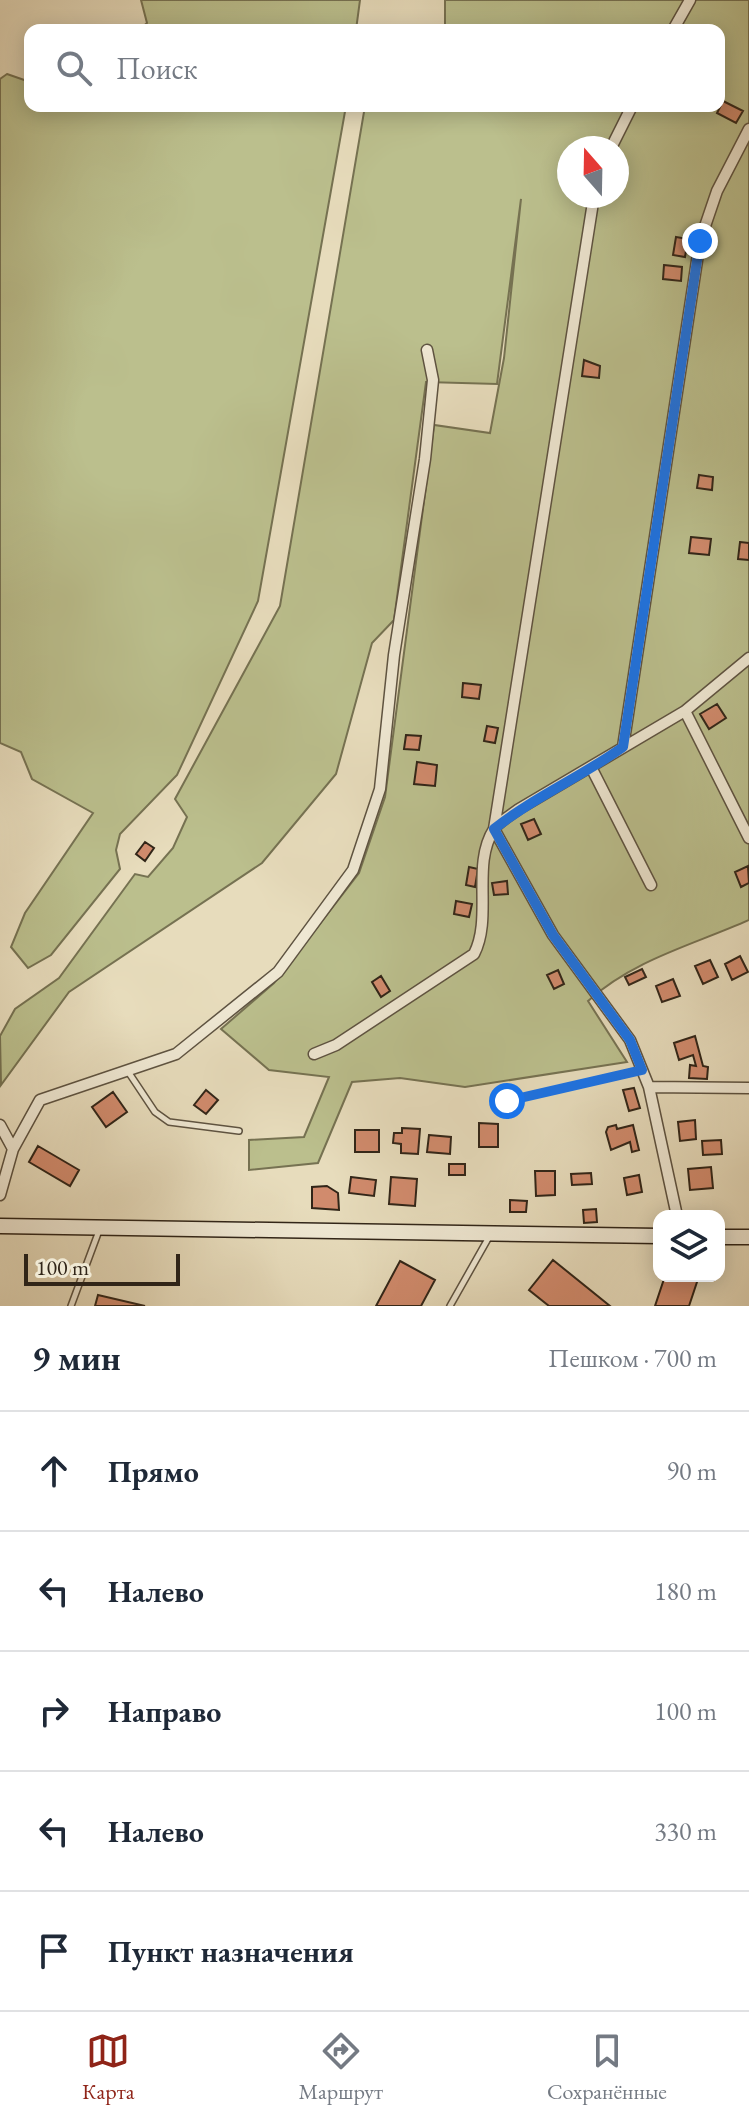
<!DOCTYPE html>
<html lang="ru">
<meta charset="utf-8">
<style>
:root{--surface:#fff;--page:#f6f6f7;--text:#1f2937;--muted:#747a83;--line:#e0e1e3;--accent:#8f2418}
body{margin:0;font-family:"EB Garamond",serif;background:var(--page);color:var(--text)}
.controls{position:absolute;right:24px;bottom:24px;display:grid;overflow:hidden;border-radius:16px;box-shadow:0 4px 20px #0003}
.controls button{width:72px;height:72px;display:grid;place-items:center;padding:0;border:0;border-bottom:2px solid var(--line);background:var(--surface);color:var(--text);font:40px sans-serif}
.compass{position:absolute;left:557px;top:136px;width:72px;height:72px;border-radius:50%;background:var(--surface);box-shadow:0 4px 20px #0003;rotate:340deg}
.scale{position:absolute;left:24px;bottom:20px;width:156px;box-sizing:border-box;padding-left:8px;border:4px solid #312518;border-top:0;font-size:22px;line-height:28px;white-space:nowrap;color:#312518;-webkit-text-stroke:6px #efe8d3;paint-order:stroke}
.stop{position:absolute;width:24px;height:24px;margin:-18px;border:6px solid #1a73e8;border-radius:50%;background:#fff}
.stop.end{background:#1a73e8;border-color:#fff;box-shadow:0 2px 8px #0008}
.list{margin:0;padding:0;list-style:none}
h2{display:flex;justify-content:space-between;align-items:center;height:104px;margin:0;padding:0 32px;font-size:34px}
h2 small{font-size:26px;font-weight:400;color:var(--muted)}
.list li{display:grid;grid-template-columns:52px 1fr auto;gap:24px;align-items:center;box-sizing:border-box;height:120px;padding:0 32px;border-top:2px solid var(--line)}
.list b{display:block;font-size:30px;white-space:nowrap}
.list em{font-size:26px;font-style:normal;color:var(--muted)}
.icon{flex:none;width:44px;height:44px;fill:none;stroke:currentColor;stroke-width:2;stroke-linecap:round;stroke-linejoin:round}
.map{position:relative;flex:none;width:749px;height:1306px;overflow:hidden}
.search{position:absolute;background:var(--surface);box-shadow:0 4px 20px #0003;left:24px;right:24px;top:24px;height:88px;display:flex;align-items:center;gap:20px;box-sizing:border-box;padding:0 28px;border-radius:16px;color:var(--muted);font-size:30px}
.sheet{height:704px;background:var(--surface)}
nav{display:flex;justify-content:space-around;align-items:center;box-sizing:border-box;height:112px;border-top:2px solid var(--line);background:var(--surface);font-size:22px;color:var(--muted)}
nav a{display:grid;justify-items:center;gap:4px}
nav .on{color:var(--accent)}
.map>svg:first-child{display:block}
.green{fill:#bbbf8d;stroke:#767252;stroke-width:2;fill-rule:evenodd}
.building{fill:#d18b6d;stroke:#312518;stroke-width:2}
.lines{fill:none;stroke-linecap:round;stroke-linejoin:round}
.lane-casing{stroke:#5e5341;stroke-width:8}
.street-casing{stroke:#5e5341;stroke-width:13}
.secondary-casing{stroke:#312518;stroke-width:17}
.lane{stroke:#efe8d3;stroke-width:5}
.street{stroke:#efe8d3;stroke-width:10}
.secondary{stroke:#efe8d3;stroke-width:14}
.route{stroke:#1a73e8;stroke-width:10}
</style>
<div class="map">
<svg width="749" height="1306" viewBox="0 0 749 1306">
<rect width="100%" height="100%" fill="#e7dcbc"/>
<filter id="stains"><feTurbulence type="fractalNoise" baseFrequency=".0025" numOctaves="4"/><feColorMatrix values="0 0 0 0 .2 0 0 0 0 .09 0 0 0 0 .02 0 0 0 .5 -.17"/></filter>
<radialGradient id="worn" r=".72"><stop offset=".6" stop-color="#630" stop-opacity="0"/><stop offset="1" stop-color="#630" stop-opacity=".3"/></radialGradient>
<path class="green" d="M141 0H360L356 30H139L147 23Z
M445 0H749V920C693 945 635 959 588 1001L627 1062 465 1087 400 1078 352 1082 318 1163 249 1170V1140L304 1137 329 1077 269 1070 221 1029 274 983 359 873 385 797 434 425 490 433 504 358 521 199 497 384 426 382 394 620 372 643 336 774 262 863 69 992 1 1085 0 1036 15 1009 59 978 135 874 148 877 173 848 187 817 175 799 280 606 365 106H719V30H445ZM569 148H617V196H569Z
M7 74 30 82V106H346L258 601 177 775 120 834 116 850 120 869 51 955 28 968 11 947 25 913 93 813 32 779 21 752 0 743V79Z"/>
<path class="building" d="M723 101 743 111 736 123 717 113Z
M676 237 688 239 685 257 673 255Z
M664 265 682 267 681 281 663 279Z
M584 360 600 366 599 378 582 376Z
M699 475 713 477 712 490 697 488Z
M691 537 711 539 709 555 689 553Z
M740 542 749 543V560L738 559Z
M463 683 481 685 479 699 462 697Z
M717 704 726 718 709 729 700 714Z
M487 726 498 728 495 743 484 741Z
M406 735 421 736 419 750 404 749Z
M417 762 437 765 435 786 414 784Z
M534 819 541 834 528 840 521 824Z
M145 842 154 848 145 861 136 854Z
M748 866 749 883 741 887 735 872Z
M469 867 478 869 475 887 466 885Z
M507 881 508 894 494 895 492 883Z
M456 901 472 904 469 917 454 914Z
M740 956 748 972 732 980 725 964Z
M710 960 718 977 703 984 695 966Z
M642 969 646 977 629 985 625 977Z
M558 970 564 984 554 989 547 975Z
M381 976 390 991 381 997 372 982Z
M673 979 680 996 662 1002 656 986Z
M695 1036 703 1066 708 1067 707 1079 689 1078 690 1065 696 1066 693 1055 679 1060 674 1043Z
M634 1088 640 1108 629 1111 623 1090Z
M206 1090 218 1100 206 1114 194 1105Z
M113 1092 127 1112 106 1127 92 1107Z
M695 1120 696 1139 680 1141 678 1122Z
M479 1123 498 1124V1147H479Z
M616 1125 617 1129 633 1125 639 1150 632 1152 630 1142 611 1150 606 1132 608 1127Z
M402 1128 420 1129 418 1154 401 1153V1144L393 1143 394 1133H402Z
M355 1130H379V1152H355Z
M429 1135 451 1137 450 1154 427 1152Z
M721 1140 722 1154 703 1155 702 1141Z
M38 1146 79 1170 70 1186 29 1162Z
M449 1164H465V1175H449Z
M711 1167 713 1188 690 1190 688 1169Z
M535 1171H555V1195L536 1196Z
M591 1173 592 1184 572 1185 571 1174Z
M639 1175 642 1192 627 1195 624 1178Z
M351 1177 376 1180 374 1196 349 1193Z
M391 1177 417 1179 415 1206 389 1204Z
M327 1186 338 1193 339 1210 312 1208V1187Z
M510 1200 527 1201 526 1212H510Z
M596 1209 597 1222 584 1223 583 1210Z
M553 1260 610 1306H549L529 1290Z
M400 1261 435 1280 421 1306H376Z
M665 1276H699L689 1306H655Z
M98 1295 145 1306H95Z"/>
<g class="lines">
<g class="lane-casing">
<path id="lane" d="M129 1073 155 1112 169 1122 239 1131
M507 1101 642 1070
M71 1306 100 1228
M450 1306 489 1237"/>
</g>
<g class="street-casing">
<path id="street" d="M673 30 690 0
M611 148 632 106
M594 196 494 829 553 935 630 1040 649 1087 677 1216
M685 711 749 838
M623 747 700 241 717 191 749 129
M592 769 651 885
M314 1054 336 1045 474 954C493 917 471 865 494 829 499 822 511 815 519 809L685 711 749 658
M649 1087 749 1088
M0 1125 13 1149 0 1195
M13 1149 40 1100 176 1054 278 972 353 870 380 789 394 655 425 459 433 380 427 350"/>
</g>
<g class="secondary-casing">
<path id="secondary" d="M0 1226 659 1236
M719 1237H749"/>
</g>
<use href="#lane" class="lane"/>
<use href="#street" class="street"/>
<use href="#secondary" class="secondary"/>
</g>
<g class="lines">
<path class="route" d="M507 1101 642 1070 630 1040 553 935 494 829C534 797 581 777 623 747L700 241"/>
</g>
<rect width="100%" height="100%" filter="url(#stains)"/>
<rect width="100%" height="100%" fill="url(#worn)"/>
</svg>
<div class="controls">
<button><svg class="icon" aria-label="layers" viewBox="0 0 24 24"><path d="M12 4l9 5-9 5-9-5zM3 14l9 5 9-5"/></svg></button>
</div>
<svg class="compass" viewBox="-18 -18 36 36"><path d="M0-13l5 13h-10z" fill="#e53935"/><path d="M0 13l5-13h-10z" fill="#747a83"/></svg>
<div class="scale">100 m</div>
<div class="stop" style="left:507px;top:1101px"></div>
<div class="stop end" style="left:700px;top:241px"></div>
<div class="search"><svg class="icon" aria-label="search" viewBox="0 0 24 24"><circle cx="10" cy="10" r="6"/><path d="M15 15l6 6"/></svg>Поиск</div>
</div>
<section class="sheet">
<h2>9 мин<small>Пешком · 700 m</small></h2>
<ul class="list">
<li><svg class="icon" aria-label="ahead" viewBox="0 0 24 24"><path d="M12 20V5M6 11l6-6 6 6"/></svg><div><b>Прямо</b></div><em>90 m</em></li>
<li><svg class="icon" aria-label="left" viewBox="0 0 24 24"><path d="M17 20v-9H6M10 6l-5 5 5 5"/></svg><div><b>Налево</b></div><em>180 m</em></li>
<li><svg class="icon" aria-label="right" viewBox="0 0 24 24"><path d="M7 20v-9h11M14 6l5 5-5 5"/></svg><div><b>Направо</b></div><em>100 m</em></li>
<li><svg class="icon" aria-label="left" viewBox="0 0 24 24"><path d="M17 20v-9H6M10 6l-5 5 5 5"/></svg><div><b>Налево</b></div><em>330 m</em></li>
<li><svg class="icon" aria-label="arrive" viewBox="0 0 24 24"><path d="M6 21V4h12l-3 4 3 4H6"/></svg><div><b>Пункт назначения</b></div></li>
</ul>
</section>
<nav>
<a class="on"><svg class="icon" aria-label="map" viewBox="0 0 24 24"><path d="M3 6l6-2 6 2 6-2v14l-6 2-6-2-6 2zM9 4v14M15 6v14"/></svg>Карта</a>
<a><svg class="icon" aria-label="directions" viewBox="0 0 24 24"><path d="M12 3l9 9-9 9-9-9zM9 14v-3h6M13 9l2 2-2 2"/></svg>Маршрут</a>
<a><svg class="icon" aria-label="saved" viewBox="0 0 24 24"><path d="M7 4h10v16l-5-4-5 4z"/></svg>Сохранённые</a>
</nav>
